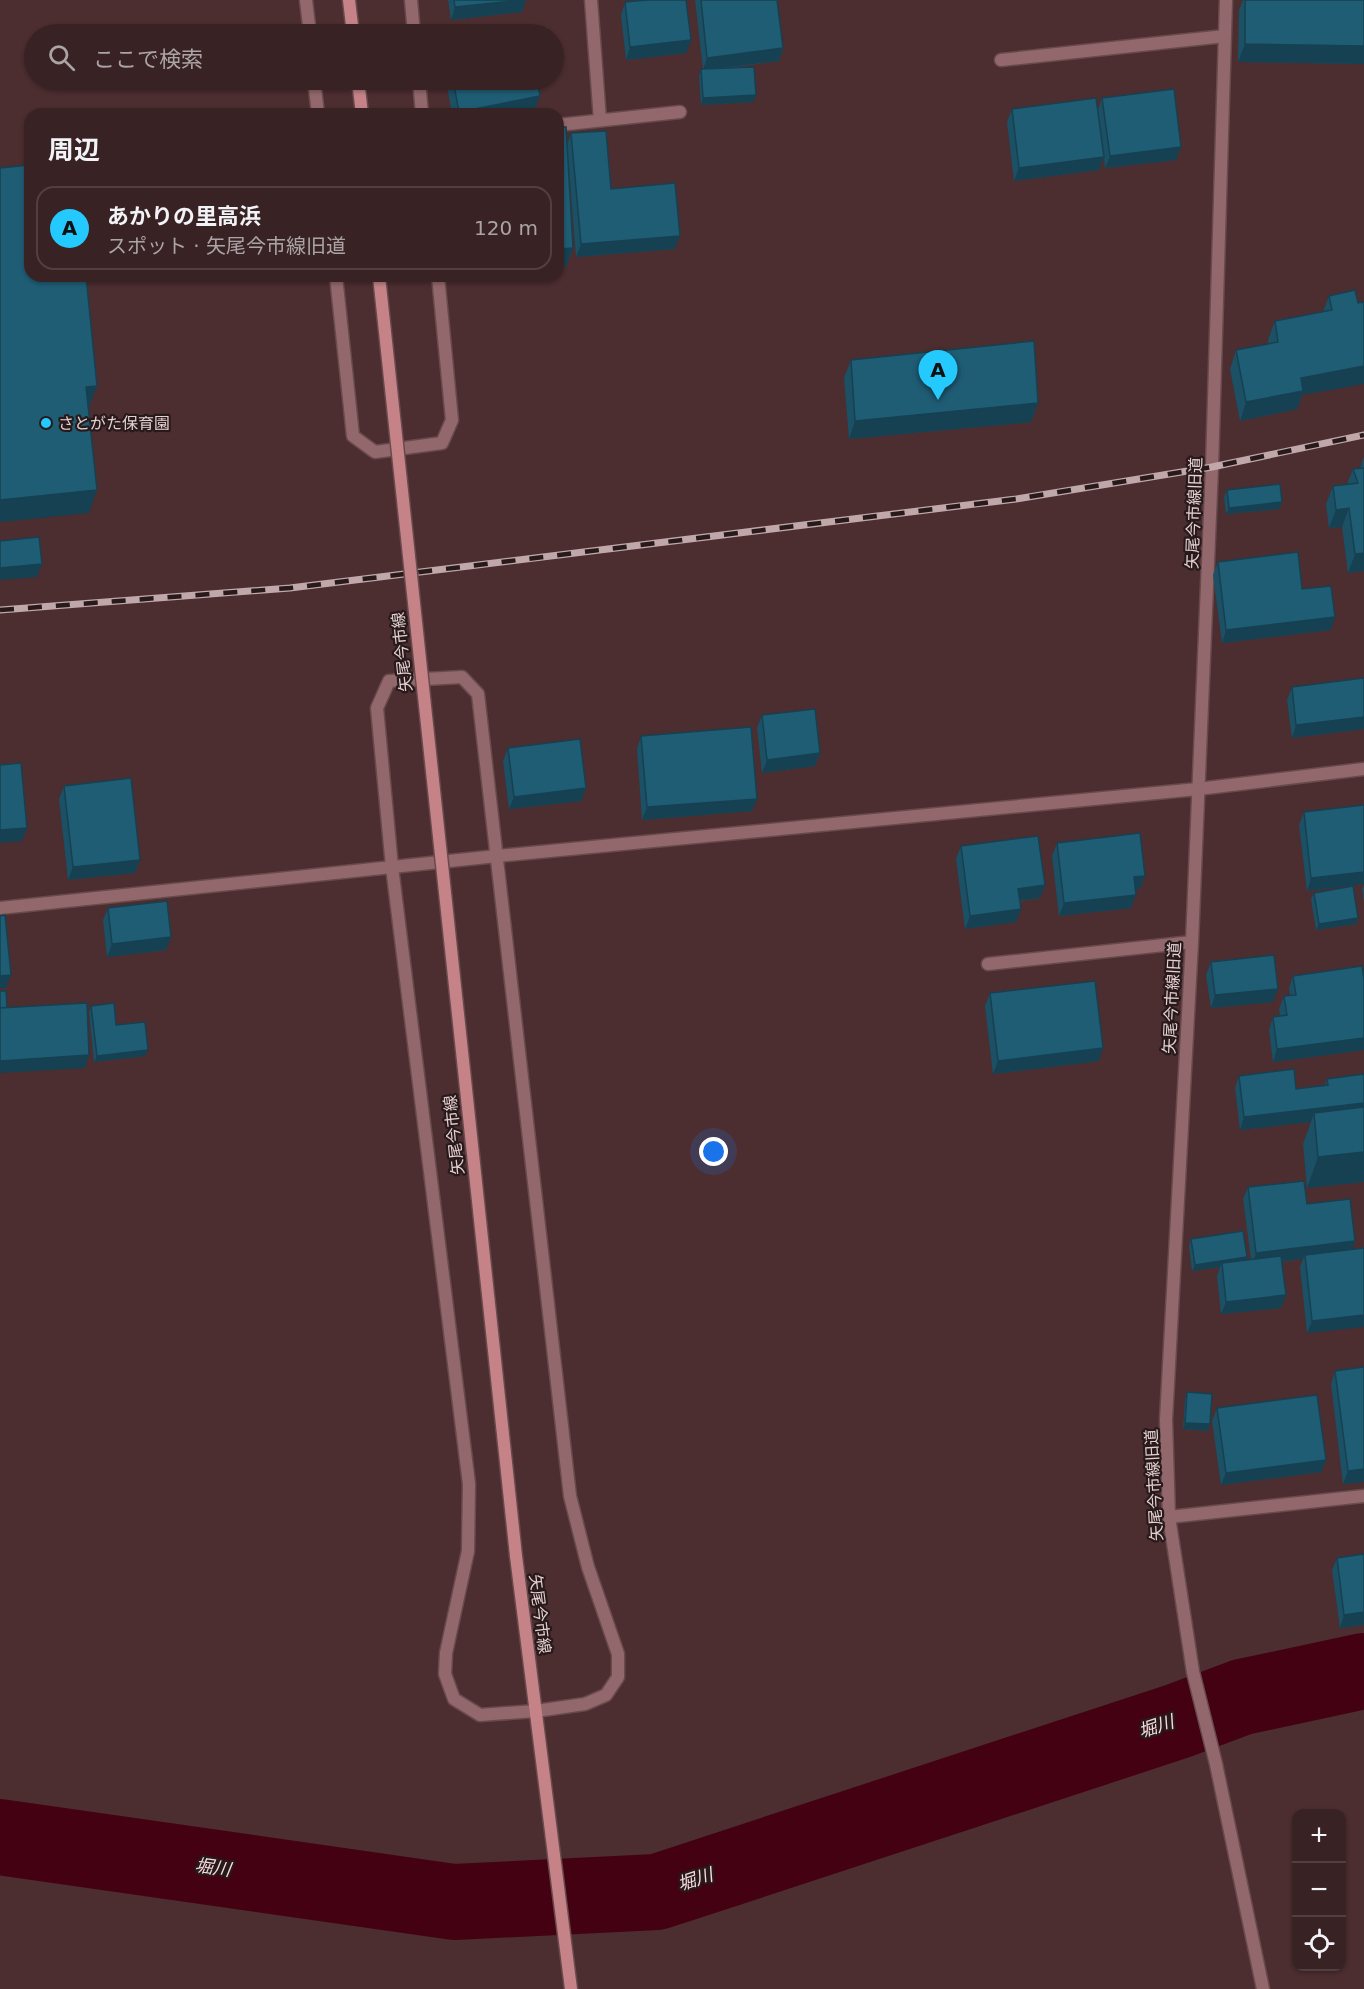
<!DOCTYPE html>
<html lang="ja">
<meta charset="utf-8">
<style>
:root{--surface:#392224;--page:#442f31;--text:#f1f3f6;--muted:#aba4a6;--line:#533f41;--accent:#24c9fe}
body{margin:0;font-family:"DejaVu Sans","Noto Sans JP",sans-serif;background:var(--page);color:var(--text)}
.controls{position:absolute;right:18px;bottom:18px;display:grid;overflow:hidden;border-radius:12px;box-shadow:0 2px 4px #0004}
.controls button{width:54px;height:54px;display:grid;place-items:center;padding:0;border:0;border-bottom:2px solid var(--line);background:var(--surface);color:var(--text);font:30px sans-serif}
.you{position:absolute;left:714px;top:1152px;width:21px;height:21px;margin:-15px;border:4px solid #fff;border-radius:50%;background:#1a73e8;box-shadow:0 0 0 9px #1a73e833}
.badge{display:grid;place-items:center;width:39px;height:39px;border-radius:50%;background:var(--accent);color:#111;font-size:20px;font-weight:700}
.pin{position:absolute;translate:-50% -50px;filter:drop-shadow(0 2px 3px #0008)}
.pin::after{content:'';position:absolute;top:32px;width:21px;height:18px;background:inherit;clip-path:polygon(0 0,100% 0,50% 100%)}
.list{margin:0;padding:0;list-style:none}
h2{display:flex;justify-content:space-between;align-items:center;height:78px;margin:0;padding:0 24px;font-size:26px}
h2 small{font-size:20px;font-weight:400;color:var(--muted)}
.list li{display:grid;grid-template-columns:39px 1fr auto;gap:18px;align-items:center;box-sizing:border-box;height:84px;margin:0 12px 12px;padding:0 12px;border:2px solid var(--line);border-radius:18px}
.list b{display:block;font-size:22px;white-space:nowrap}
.list p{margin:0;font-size:20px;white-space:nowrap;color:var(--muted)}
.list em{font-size:20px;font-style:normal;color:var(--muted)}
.icon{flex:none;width:33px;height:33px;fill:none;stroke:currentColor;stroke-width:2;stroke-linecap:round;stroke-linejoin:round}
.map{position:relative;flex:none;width:1364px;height:1989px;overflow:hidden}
.search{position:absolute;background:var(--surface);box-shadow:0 2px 4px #0004;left:24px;top:24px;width:540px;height:66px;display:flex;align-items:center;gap:15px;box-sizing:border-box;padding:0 21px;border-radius:33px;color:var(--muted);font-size:22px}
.panel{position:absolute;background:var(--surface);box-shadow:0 2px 4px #0004;left:24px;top:108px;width:540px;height:174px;border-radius:18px}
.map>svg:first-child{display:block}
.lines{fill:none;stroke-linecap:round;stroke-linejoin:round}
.river{stroke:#440112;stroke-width:76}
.minor-casing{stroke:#684a4d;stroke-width:15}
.tertiary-casing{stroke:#684a4d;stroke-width:15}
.secondary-casing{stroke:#684a4d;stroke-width:15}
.minor{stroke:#93686c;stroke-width:12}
.tertiary{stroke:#93686c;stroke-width:12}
.secondary{stroke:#c58388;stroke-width:12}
.rail-casing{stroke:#c0a8aa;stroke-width:7}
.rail{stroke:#281a1b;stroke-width:4.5;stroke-dasharray:14;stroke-linecap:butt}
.secondary-bridge-casing{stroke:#684a4d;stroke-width:15;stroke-linecap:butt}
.secondary-bridge{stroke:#c58388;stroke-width:12}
.wall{fill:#1b5065}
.shaded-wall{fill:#164152}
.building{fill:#1f5d75;stroke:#164152;stroke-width:1.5}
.poi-dot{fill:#24c9fe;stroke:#281a1b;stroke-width:2}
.labels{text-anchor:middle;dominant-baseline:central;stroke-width:4.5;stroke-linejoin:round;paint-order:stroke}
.poi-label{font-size:16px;fill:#e5d0d1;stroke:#281a1b;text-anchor:start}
.street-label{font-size:16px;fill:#e5d0d1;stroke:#281a1b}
.water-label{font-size:18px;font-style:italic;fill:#f6dbdd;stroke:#281a1b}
</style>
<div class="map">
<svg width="1364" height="1989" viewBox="0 0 1364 1989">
<rect width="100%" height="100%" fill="#4c2d30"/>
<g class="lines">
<path class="river" d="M0 1837 454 1902 657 1892 1178 1721 1242 1697 1364 1671"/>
<g class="minor-casing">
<path id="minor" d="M306 0 310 34
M411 0 414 34
M591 0 600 120
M1226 0 1212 467 1192 942 1166 1420 1169 1517 1193 1672 1216 1764 1263 1989
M1001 60 1225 36
M314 80 318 114
M419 80 422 114
M558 125 680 112
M336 276 353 436 375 452 442 443 452 420 438 276
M462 677 478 694 570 1496 588 1567 618 1654V1677L606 1695 585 1704 536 1711 480 1715 454 1699 445 1674 446 1653 468 1551 469 1484 392 867 377 708 389 681Z
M0 908 497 856 1198 789
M988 964 1192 942
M1169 1517 1364 1496"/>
</g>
<g class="tertiary-casing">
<path id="tertiary" d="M1198 789 1364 769"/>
</g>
<g class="secondary-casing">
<path id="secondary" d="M349 0 353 34
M358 80 362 114
M516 1556 571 1989"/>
</g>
<use href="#minor" class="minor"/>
<use href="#tertiary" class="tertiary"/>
<use href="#secondary" class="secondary"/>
<g class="rail-casing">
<path id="rail" d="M0 610 290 588 1016 499 1212 467 1364 435"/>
</g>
<use href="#rail" class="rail"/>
<g class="secondary-bridge-casing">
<path id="secondary-bridge" d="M379 276 516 1556"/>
</g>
<use href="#secondary-bridge" class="secondary-bridge"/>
</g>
<path class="wall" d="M448 0H526L522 12 451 20Z
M695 0H777L783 48 779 61 719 69 756 95 753 102 701 105 699 76 701 69H703Z
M1243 0H1364V64L1238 62 1239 10Z
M625 2 691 40 686 53 626 60 621 15Z
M446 80H537L540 96 535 108 507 114H452Z
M1102 98 1176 160 1105 168 1104 158 1099 170 1014 181 1007 122 1012 109 1098 110Z
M571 133 611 189 675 249 576 257 569 167 573 248 566 267 567 145Z
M1355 290 1302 395 1297 409 1240 421 1230 369 1236 350 1269 344 1268 340 1275 321 1323 312 1329 296Z
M851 360 1038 403 1031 422 849 439 844 378Z
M1364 456V571L1348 573 1342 527 1329 528 1326 504 1333 486 1347 484 1353 469 1360 468Z
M1227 490 1279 509 1226 514 1224 497Z
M1218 562 1302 589 1331 630 1222 643 1213 575Z
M1364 678V729L1292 738 1287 700 1292 687Z
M762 715 820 753 815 766 762 773 757 728Z
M641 736 752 811 642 820 637 749Z
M508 748 586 788 581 801 509 809 503 761Z
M64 786 140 860 135 873 68 880 59 799Z
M1364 805V884L1307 891 1299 825 1304 812Z
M1057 843 1145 876 1140 889H1135L1131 908 1059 916 1052 856Z
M961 846 1045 885 1040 898 1020 901 1021 909 1016 922 965 929 956 859Z
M1364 885V903L1362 889Z
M1314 893 1358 918 1356 924 1316 930 1311 899Z
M108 908 171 937 166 950 107 957 103 920Z
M1211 962 1273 1002 1211 1008 1206 975Z
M1293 976 1364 979V1050L1273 1062 1269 1030 1273 1017 1280 1016 1279 1009 1284 996 1290 995 1289 988Z
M990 993 1099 1061 993 1074 985 1006Z
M91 1006 116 1025 145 1056 94 1062 89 1012Z
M1364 1074V1182L1307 1188 1303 1144 1311 1122 1240 1130 1235 1088 1239 1076 1296 1089 1325 1085 1327 1079Z
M1248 1187 1307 1204 1355 1241 1352 1249 1307 1333 1300 1267 1303 1259 1282 1262 1286 1295 1281 1308 1221 1314 1217 1276 1220 1267 1192 1271 1189 1246 1191 1239 1247 1257 1245 1260H1251L1243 1199Z
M1335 1371 1364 1482 1343 1484 1331 1384Z
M1187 1392 1208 1431 1183 1429 1185 1399Z
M1217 1408 1326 1460 1321 1472 1221 1485 1212 1421Z
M1337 1558 1364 1625 1340 1628 1332 1570Z"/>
<path class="shaded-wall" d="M521 0H526L522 12 451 20 455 7Z
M691 40 686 53 626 60 630 47Z
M1245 44 1364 46V64L1238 62Z
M783 48 779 61 703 70 707 58Z
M756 95 753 102 701 105 703 98Z
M540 96 535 108 507 114H458L459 112Z
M1181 147 1176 160 1105 168 1110 156Z
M1104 157 1099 170 1014 181 1019 168Z
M680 236 675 249 576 257 581 244Z
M573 248 566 267H558V249Z
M1364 366V384L1302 395 1297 409 1240 421 1246 402 1301 378Z
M97 386 88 410 86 387Z
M1038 403 1031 422 849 439 855 421Z
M97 490 89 513 0 522V500Z
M1282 502 1279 509 1226 514 1229 508Z
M1349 508 1342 527 1329 528 1336 510Z
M1364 553V571L1348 573 1355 554Z
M42 564 37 577 0 580V568Z
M1335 617 1331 630 1222 643 1226 630Z
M1364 717V729L1292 738 1296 725Z
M820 753 815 766 762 773 767 760Z
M586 788 581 801 509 809 514 797Z
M757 799 752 811 642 820 647 807Z
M27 828 22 841 0 843V830Z
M140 860 135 873 68 880 73 867Z
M1364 872V884L1307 891 1311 878Z
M1145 876 1140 889 1129 890 1134 877Z
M1045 885 1040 898 1014 901 1018 889Z
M1136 895 1131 908 1059 916 1064 903Z
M1021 909 1016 922 965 929 970 916Z
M1358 918 1356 924 1316 930 1319 924Z
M171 937 166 950 107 957 112 944Z
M11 975 6 988H0V976Z
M1278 989 1273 1002 1211 1008 1215 995Z
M1364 1038V1050L1273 1062 1277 1049Z
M1103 1048 1099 1061 993 1074 998 1061Z
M148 1050 145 1056 94 1062 97 1056Z
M89 1055 85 1068 0 1073V1061Z
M1364 1103V1116L1314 1113 1311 1122 1240 1130 1244 1117Z
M1364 1152V1182L1307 1188 1318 1157Z
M1355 1241 1351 1254 1305 1255 1303 1259 1252 1265 1256 1253Z
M1247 1257 1244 1263H1222L1220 1267 1192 1271 1195 1265Z
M1286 1295 1281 1308 1221 1314 1226 1302Z
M1364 1315V1327L1307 1333 1312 1321Z
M1185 1423 1210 1424 1208 1431 1183 1429Z
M1326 1460 1321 1472 1221 1485 1226 1473Z
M1364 1469V1482L1343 1484 1348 1471Z
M1364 1612V1625L1340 1628 1344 1615Z"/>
<path class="building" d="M454 0H521L455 7Z
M647 0H686L691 40 630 47 625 2Z
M701 0H777L783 48 707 58Z
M1245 0H1364V46L1245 44Z
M754 67 756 95 703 98 701 69Z
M453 80H537L540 96 459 112Z
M1174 89 1181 147 1110 156 1102 98Z
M1096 98 1104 157 1019 168 1012 109Z
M558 127H566L573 248 558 249Z
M606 131 611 189 675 183 680 236 581 244 571 133Z
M30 165V276H86L97 386 86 387 97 490 0 500V168Z
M1355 290 1358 303 1364 302V366L1301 378 1303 391 1246 402 1236 350 1278 342 1275 321 1332 310 1329 296Z
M1034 341 1038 403 855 421 851 360Z
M1364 468V553L1355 554 1349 508 1336 510 1333 486 1358 483 1353 469Z
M1280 484 1282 502 1229 508 1227 490Z
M39 537 42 564 0 568V541Z
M1298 552 1302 589 1331 586 1335 617 1226 630 1218 562Z
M1364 678V717L1296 725 1292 687Z
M815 709 820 753 767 760 762 715Z
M751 727 757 799 647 807 641 736Z
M580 739 586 788 514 797 508 748Z
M21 763 27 828 0 830V765Z
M131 778 140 860 73 867 64 786Z
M1364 805V872L1311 878 1304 812Z
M1140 833 1145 876 1134 877 1136 895 1064 903 1057 843Z
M1038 836 1045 885 1018 889 1021 909 970 916 961 846Z
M1353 886 1358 918 1319 924 1314 893Z
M167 901 171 937 112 944 108 908Z
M5 915 11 975 0 976V916Z
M1274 955 1278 989 1215 995 1211 962Z
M1362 966 1364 979V1038L1277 1049 1273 1017 1287 1015 1284 996 1296 995 1293 976Z
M1095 981 1103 1048 998 1061 990 993Z
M0 991H6L7 1008H0Z
M87 1003 89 1055 0 1061V1008Z
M114 1003 116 1025 145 1022 148 1050 97 1056 91 1006Z
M1294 1069 1296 1089 1328 1085 1327 1079 1364 1074V1103L1244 1117 1239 1076Z
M1364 1107V1152L1318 1157 1314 1113Z
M1304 1181 1307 1204 1350 1199 1355 1241 1256 1253 1248 1187Z
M1243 1231 1247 1257 1195 1265 1191 1239Z
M1364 1248V1315L1312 1321 1305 1255Z
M1281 1256 1286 1295 1226 1302 1222 1263Z
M1364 1367V1469L1348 1471 1335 1371Z
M1187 1392 1212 1394 1210 1424 1185 1423Z
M1317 1395 1326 1460 1226 1473 1217 1408Z
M1364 1554V1612L1344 1615 1337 1558Z"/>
<circle class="poi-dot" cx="46" cy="423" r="6"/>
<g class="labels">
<g class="poi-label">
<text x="58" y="423">さとがた保育園</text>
</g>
<g class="street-label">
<text transform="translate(1194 513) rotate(-88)">矢尾今市線旧道</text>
<text transform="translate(402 652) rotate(-96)">矢尾今市線</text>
<text transform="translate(1172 998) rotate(-87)">矢尾今市線旧道</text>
<text transform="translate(454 1135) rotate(-96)">矢尾今市線</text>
<text transform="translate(1154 1485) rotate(-93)">矢尾今市線旧道</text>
<text transform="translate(540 1614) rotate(83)">矢尾今市線</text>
</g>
<g class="water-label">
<text transform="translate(1156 1726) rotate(-18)">堀川</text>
<text transform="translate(213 1867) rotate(8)">堀川</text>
<text transform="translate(695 1879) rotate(-18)">堀川</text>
</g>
</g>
</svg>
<div class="controls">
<button>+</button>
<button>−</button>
<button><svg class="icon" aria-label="locate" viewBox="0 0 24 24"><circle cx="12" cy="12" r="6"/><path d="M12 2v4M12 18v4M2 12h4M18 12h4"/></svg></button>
</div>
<div class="you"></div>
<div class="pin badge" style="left:938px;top:400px">A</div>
<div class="search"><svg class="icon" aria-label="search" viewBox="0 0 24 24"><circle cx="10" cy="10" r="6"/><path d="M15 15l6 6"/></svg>ここで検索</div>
<section class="panel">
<h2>周辺<small></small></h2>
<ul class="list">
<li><span class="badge">A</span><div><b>あかりの里高浜</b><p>スポット · 矢尾今市線旧道</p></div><em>120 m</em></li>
</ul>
</section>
</div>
